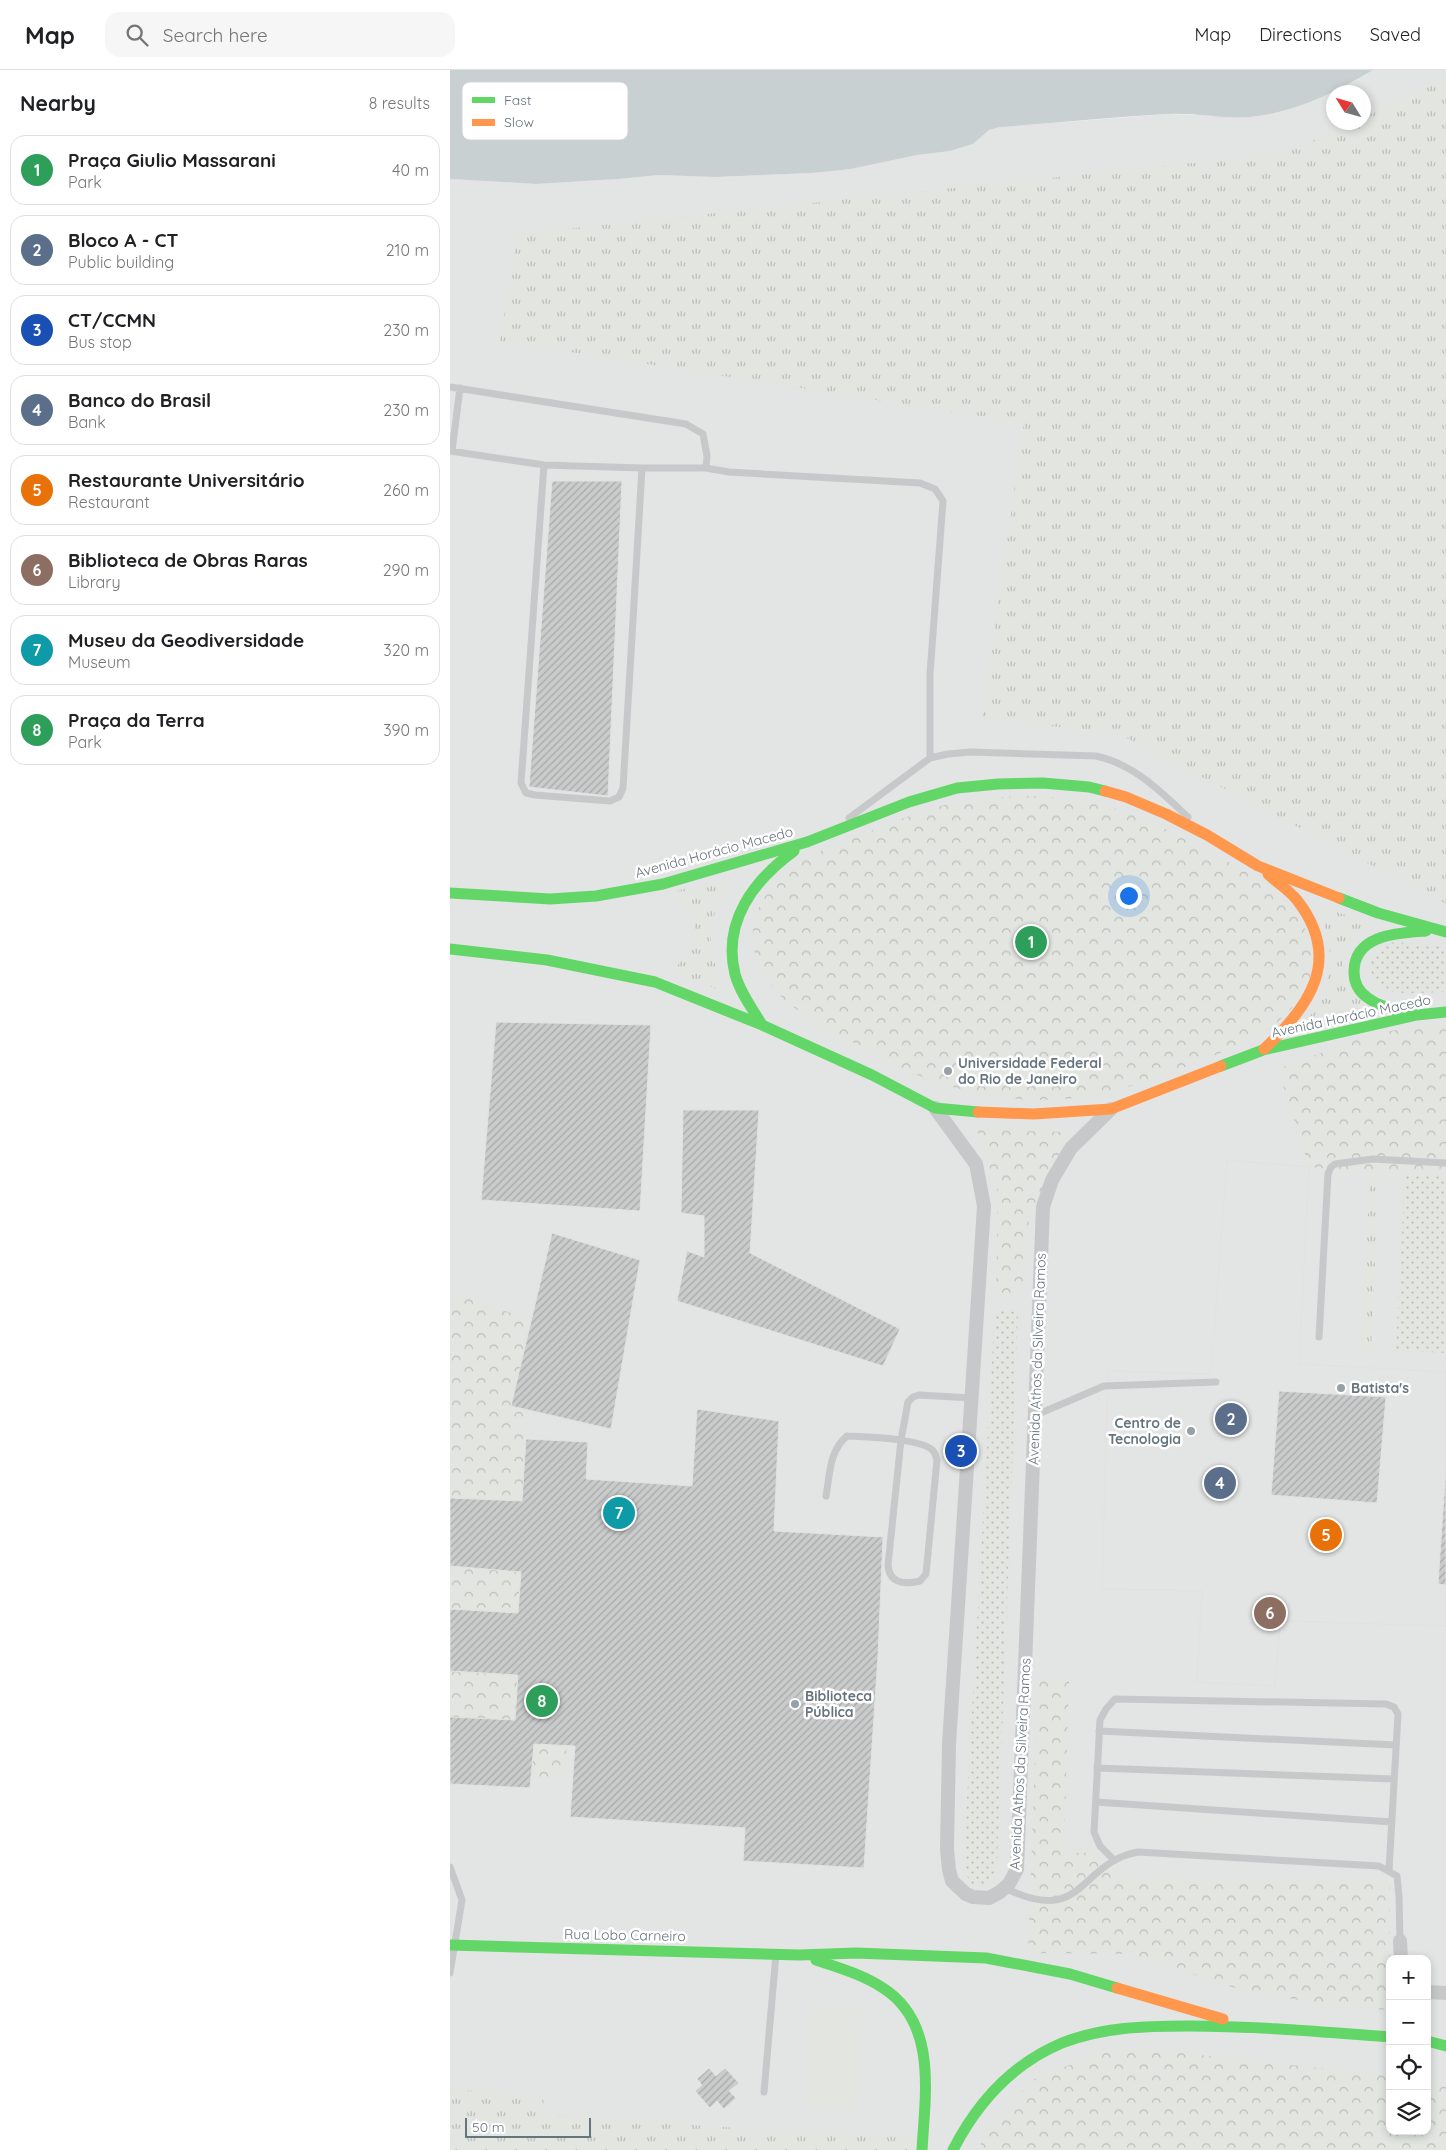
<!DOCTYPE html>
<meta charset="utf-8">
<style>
:root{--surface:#fff;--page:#f6f6f6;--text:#202124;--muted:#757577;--line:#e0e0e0;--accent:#565a5e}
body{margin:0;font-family:Quicksand,sans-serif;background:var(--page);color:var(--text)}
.controls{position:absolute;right:15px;bottom:15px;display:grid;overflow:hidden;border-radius:10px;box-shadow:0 2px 8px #0003}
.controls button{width:45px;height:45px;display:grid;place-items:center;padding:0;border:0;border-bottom:1px solid var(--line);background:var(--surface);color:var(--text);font:25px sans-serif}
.compass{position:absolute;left:876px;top:15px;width:45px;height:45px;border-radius:50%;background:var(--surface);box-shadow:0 2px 8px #0003;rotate:307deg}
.scale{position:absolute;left:15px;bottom:12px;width:126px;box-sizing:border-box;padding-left:5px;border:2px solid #66747e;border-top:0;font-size:14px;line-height:18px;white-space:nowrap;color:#66747e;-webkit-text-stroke:4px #fff;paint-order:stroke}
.you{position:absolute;left:678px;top:825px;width:18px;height:18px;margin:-12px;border:4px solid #fff;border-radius:50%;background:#1a73e8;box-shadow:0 0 0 8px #1a73e833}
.badge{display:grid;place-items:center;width:32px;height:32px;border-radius:50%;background:var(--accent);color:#fff;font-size:16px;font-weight:700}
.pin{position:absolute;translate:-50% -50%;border:2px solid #fff;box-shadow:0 1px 5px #0006}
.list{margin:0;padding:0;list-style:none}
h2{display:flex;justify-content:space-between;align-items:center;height:65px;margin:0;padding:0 20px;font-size:21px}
h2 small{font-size:16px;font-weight:400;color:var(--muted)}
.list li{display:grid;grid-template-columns:32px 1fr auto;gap:15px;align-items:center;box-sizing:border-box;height:70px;margin:0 10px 10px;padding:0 10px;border:1px solid var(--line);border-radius:15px}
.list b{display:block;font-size:19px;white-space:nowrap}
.list p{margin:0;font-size:16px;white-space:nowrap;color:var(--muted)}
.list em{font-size:16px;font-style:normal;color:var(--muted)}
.icon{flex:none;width:28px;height:28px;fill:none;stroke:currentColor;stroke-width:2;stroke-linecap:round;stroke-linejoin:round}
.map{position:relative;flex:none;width:996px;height:2080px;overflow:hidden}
header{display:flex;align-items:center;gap:30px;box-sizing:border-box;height:70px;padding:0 25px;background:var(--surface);border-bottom:1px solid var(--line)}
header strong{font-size:24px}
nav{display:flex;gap:28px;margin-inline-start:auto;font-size:18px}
.search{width:350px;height:45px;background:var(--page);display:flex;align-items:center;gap:12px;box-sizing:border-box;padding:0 18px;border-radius:15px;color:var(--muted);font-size:19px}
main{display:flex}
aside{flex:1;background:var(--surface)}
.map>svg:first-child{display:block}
.built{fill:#e3e4e4;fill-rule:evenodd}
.grass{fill:url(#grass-tufts)}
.forest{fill:url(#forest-crowns)}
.garden{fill:url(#garden-dots)}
.pitch{fill:#e2e5e0}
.water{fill:#c8d0d2}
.building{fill:url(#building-hatch);stroke:#e2e2e1;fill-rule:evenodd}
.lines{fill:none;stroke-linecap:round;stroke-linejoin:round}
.lane{stroke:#c7c8c9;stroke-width:7}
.street{stroke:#c7c8c9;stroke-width:14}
.fast{stroke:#63d668;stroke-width:11}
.slow{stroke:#ff974d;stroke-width:11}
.poi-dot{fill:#97a0a6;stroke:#fff;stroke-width:2}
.labels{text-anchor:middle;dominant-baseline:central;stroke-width:5;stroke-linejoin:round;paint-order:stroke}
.street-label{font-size:14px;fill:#66747e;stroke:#fff}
.poi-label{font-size:14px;font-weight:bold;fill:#66747e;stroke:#fff;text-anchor:start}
.key{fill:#fff;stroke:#d1d5d8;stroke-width:1}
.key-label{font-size:14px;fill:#66747e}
</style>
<header>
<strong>Map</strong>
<div class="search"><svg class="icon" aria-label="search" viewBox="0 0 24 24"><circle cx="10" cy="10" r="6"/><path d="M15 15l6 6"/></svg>Search here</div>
<nav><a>Map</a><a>Directions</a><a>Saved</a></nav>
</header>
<main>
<aside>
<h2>Nearby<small>8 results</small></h2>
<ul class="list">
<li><span class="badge" style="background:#2e9e5b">1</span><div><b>Praça Giulio Massarani</b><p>Park</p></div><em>40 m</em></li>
<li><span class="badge" style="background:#5c6f8a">2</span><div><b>Bloco A - CT</b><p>Public building</p></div><em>210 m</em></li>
<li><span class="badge" style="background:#1a4fb4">3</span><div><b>CT/CCMN</b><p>Bus stop</p></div><em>230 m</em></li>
<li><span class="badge" style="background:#5c6f8a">4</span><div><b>Banco do Brasil</b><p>Bank</p></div><em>230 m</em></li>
<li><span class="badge" style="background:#e8710a">5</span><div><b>Restaurante Universitário</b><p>Restaurant</p></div><em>260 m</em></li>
<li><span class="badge" style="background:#8d6e63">6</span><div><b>Biblioteca de Obras Raras</b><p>Library</p></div><em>290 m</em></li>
<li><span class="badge" style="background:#0f9aa8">7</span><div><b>Museu da Geodiversidade</b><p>Museum</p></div><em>320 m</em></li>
<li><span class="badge" style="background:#2e9e5b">8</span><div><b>Praça da Terra</b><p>Park</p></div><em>390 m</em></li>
</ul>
</aside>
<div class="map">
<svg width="996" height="2080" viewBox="0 0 996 2080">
<defs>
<pattern id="grass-tufts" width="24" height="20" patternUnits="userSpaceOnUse" patternTransform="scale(1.25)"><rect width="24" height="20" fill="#e2e5e0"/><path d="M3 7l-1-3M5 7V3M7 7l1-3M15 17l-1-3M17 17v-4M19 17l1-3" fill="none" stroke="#bbbebb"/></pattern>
<pattern id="forest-crowns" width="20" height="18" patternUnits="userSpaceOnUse" patternTransform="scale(1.25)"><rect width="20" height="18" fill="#e2e5e0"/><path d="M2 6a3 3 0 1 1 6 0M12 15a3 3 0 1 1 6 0" fill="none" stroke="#bbbebb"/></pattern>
<pattern id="garden-dots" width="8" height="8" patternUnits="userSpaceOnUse" patternTransform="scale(1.25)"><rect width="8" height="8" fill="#e2e5e0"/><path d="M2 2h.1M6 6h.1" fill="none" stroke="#bbbebb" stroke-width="1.8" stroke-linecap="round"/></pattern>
<pattern id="building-hatch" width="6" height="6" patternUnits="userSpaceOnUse" patternTransform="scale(1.25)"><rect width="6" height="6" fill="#cacbcb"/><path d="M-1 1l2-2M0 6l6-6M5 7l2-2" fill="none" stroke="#a8a9aa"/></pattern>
</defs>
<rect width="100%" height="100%" fill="#f3f3f1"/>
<path class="built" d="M923 0H996V2080H0V109L86 114 168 109 209 105 265 107 362 103 401 99 467 85 500 81 523 74 539 60 550 57 719 44 800 47 834 41 903 12ZM884 22H914V52H884ZM940 1889H977V2061H940Z"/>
<path class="grass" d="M996 9V834L671 665 532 647 574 353 50 271 68 164 836 83 902 53 914 52V47Z
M282 808C255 850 255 877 276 922L220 902C253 874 253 852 222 822Z
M864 834 924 855C906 864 885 885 895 907 900 917 910 927 917 935L857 950C886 914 887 874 864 834Z
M920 1103H929L921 1279H911Z
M0 2019 94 2027 92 2045 362 2063 470 2068 469 2080H0Z"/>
<path class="forest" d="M592 726C615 728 637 731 660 737 690 745 719 761 747 775 786 796 832 816 854 857 875 896 854 933 821 957 799 973 773 982 748 992 698 1012 650 1029 596 1030 560 1031 522 1023 488 1013 462 1004 438 991 414 978 369 955 306 927 303 869 301 845 313 826 330 809 356 783 392 772 426 759 451 749 477 738 504 733 532 726 563 727 592 726Z
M996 952V1100L899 1101 859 1097 828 999 922 964Z
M527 1060 619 1062 579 1150 571 1228 546 1227 548 1122Z
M12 1226 78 1249 75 1383 72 1431 0 1428V1229Z
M133 1474 114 1709 57 1705 62 1650 0 1647V1601L65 1605Z
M0 1496 71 1502 68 1543 0 1539Z
M588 1608 619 1611 614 1783H647L671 1808 940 1811V1940L892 1937 794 1921 682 1884 578 1883Z
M668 1976 940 2006V2061H977V2010L996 2012V2080H528L540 2054 584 2009Z"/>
<path class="garden" d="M946 872 996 877V922C979 922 948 926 934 919 919 912 917 891 928 879 933 874 940 873 946 872Z
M955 1104 996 1106V1283L946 1280Z
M545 1240 568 1242 547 1793 544 1809 534 1816 522 1814 514 1801V1782Z"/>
<path class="pitch" d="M362 1937 413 1940 407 2039 356 2036Z"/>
<path class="water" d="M0 0H923C886 22 844 43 800 47 772 49 744 42 716 44 661 47 605 53 550 57L539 60 523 74 500 81 467 85 401 99 362 103 265 107 209 105 168 109 86 114 0 109Z"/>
<path class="building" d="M102 411H172L158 726 79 717Z
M46 952 201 955 190 1141 31 1130Z
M233 1040H309L300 1183 450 1259 433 1296 227 1231 237 1181 254 1187V1146L231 1143Z
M777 1090 859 1097 849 1294 996 1302V1556L830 1551 825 1616 747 1612 752 1521 652 1519 658 1301 761 1304Z
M777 1090 859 1097 849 1294 996 1302V1395L988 1514 996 1515V1556L830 1551 825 1616 747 1612 752 1521 652 1519 658 1301 761 1304ZM829 1321 936 1327 927 1433 821 1425Z
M102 1163 190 1190 161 1359 61 1336Z
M247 1339 329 1351 324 1461 433 1467 428 1586 414 1798 293 1791 295 1758 120 1747 125 1676 84 1674 80 1718 0 1714V1647L65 1650 68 1605 0 1601V1539L68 1543 71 1502 0 1496V1428L72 1431 76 1369 138 1372 136 1409 242 1416Z
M259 1998 266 2006 275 1998 289 2013 279 2021 286 2028 274 2039 267 2031 260 2038 245 2021 252 2015 247 2009Z"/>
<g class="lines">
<path class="lane" d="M0 317 236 354 253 364 257 386 256 398 279 402 470 413 485 419 493 431 480 603V688
M0 381 94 395 192 398H256
M2 381 10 318
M94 395 71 713 76 723 85 725 160 731 169 727 173 718 192 398
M399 748 480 688 498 684 520 682 646 686C684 694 711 722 738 747
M869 1267 878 1104 881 1097 885 1094 923 1089 996 1093
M586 1345 654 1316 766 1312
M376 1426C380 1404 379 1381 397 1366 414 1367 475 1368 484 1382 486 1385 486 1387 487 1390L476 1504 470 1511C454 1515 439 1513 438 1495L451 1370 458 1332 463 1327 469 1325 521 1328
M649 1661 946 1675
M647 1698 944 1709
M646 1732 942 1752
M664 1790 650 1776 644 1762 650 1650 656 1639 665 1629 936 1634 944 1637 948 1644 939 1800
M0 1797 12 1830 0 1903
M555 1818C635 1857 628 1793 688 1782L929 1796 947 1806 949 1826 950 1871
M314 2022 326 1884"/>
<path class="street" d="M485 1038 526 1094 534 1136 499 1674 497 1779 499 1800 502 1811 516 1824 523 1827 539 1828 550 1822 559 1814 567 1799 593 1137 602 1110 621 1078 661 1039
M950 1871 951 1889
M977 1922 996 1923"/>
<path class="fast" d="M0 823 100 829 146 826 213 814 357 772 459 732 507 718 548 714 593 713 639 717 655 721
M889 828 928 843 996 862
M0 879 97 890 205 912 312 955 422 1005 485 1038 528 1042
M965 945C949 940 931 938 918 928 909 922 904 913 904 902 904 864 949 863 976 861
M312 955C303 939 290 923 285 904 272 852 304 810 344 781
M771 996 813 980 967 945 996 942
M0 1875 350 1885
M350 1885 406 1883 536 1888 620 1904 667 1918
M366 1890C389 1898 412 1904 433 1918 488 1953 475 2025 472 2080
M977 1971 996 1976
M503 2080C527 2033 562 1994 612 1973 652 1957 696 1956 739 1956 806 1956 873 1962 940 1967"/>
<path class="slow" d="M655 721 676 727 716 744 757 765 808 796 889 828
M814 979C860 936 893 889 847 830 839 820 827 813 818 804
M528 1042 584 1044 661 1039 771 996
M667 1918 773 1949"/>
</g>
<g class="poi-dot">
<circle cx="498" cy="1001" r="5"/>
<circle cx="891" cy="1318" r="5"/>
<circle cx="741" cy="1361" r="5"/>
<circle cx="345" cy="1634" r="5"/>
</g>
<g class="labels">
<g class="street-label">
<text transform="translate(264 782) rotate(-15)">Avenida Horácio Macedo</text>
<text transform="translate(901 946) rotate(-12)">Avenida Horácio Macedo</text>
<text transform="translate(587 1289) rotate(-88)">Avenida Athos da Silveira Ramos</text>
<text transform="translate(570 1694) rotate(-87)">Avenida Athos da Silveira Ramos</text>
<text transform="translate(175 1865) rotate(1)">Rua Lobo Carneiro</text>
</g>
<g class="poi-label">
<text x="508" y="993">Universidade Federal<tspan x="508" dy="16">do Rio de Janeiro</tspan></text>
<text x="901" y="1318">Batista's</text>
<text x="731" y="1353" text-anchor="end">Centro de<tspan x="731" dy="16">Tecnologia</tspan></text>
<text x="355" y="1626">Biblioteca<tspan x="355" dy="16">Pública</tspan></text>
</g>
</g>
<rect x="12" y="12" width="166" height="58" rx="8" class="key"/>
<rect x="22" y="27" width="23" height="6" fill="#63d668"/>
<rect x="22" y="49" width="23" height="7" fill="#ff974d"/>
<g class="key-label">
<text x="54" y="35">Fast</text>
<text x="54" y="57">Slow</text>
</g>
</svg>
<div class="controls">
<button>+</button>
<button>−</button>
<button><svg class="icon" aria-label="locate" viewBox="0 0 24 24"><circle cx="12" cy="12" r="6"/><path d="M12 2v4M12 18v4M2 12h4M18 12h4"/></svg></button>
<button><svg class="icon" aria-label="layers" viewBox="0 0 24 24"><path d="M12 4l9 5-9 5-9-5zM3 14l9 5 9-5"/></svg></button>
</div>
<svg class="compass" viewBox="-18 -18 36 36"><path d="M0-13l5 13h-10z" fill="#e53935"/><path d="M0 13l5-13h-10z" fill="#757577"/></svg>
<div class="scale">50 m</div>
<div class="you"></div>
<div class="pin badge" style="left:581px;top:872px;background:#2e9e5b">1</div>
<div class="pin badge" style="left:781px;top:1349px;background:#5c6f8a">2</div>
<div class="pin badge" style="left:511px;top:1381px;background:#1a4fb4">3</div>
<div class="pin badge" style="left:770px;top:1413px;background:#5c6f8a">4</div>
<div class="pin badge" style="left:876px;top:1465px;background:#e8710a">5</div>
<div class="pin badge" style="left:820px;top:1543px;background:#8d6e63">6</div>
<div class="pin badge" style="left:169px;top:1443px;background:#0f9aa8">7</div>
<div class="pin badge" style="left:92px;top:1631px;background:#2e9e5b">8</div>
</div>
</main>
